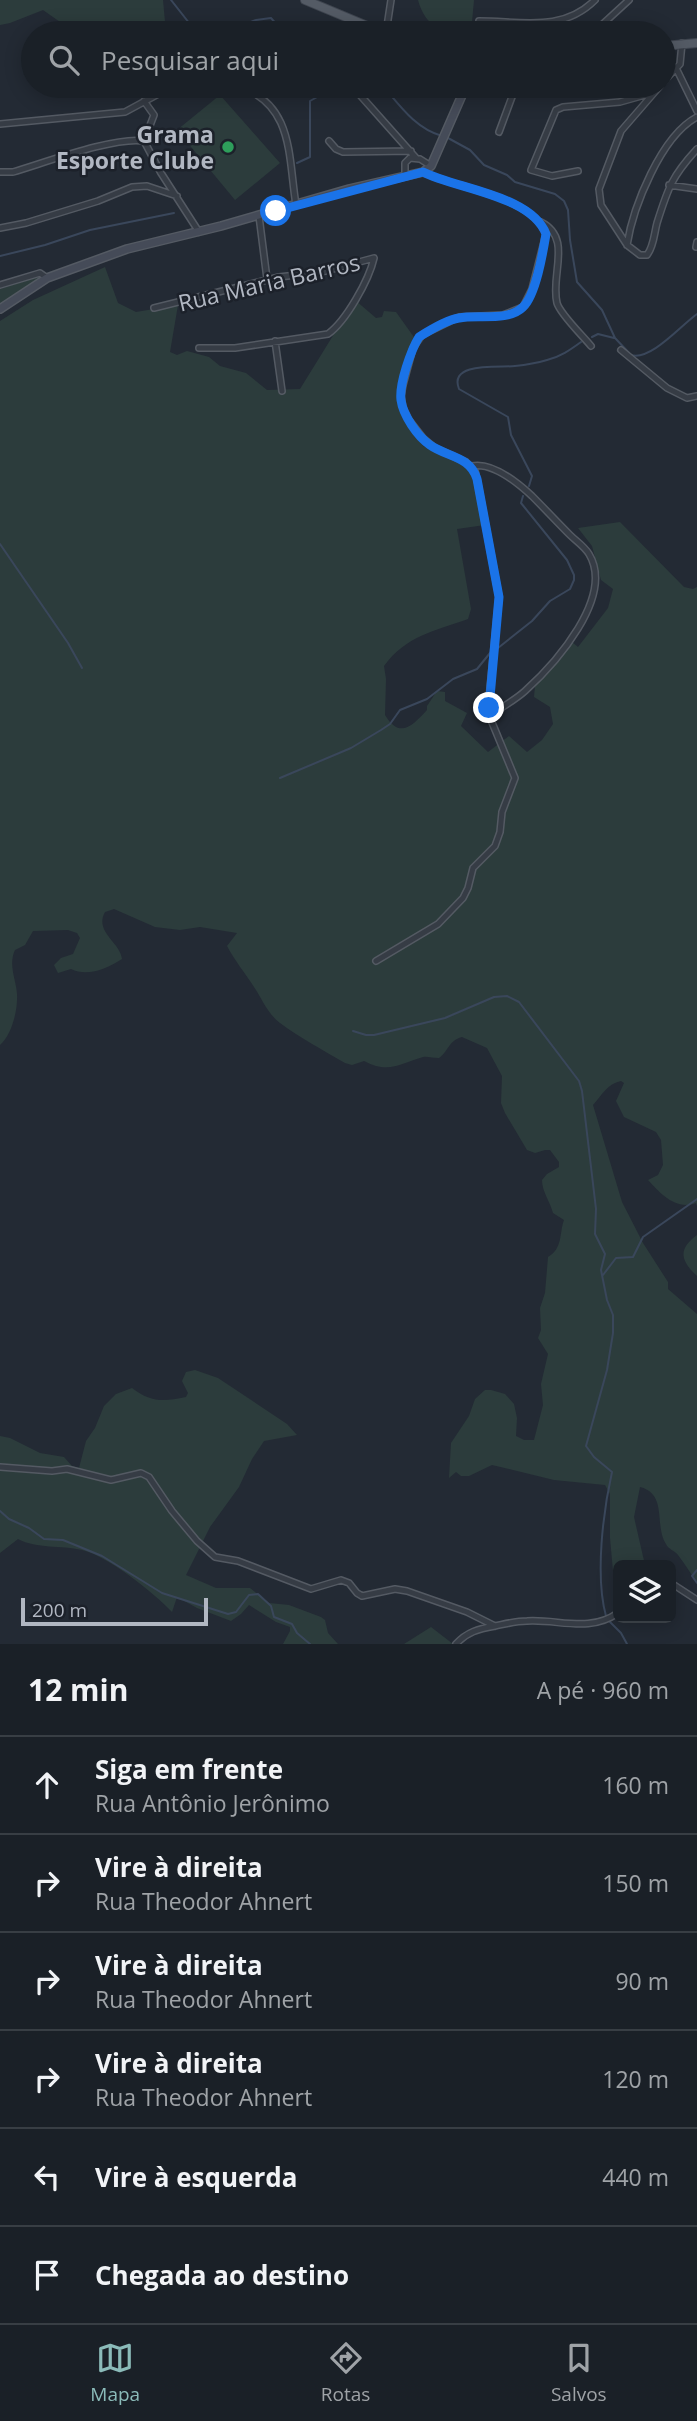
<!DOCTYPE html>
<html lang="pt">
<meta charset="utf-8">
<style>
:root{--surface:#1a2027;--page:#23282f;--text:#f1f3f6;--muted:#9fa3a7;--line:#383e44;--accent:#8bbbb9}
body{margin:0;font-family:"Open Sans",sans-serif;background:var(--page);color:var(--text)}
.controls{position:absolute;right:21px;bottom:21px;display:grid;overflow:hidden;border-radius:10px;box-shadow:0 4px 18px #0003}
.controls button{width:63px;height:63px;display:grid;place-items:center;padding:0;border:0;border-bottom:2px solid var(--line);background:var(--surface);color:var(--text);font:35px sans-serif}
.scale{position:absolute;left:21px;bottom:18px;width:187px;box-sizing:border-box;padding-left:7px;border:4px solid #b1b7c2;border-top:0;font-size:19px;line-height:24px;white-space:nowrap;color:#b1b7c2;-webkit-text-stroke:5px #1c212a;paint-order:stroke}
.stop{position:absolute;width:21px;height:21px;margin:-16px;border:5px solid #1a73e8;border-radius:50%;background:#fff}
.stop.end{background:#1a73e8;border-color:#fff;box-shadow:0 2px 7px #0008}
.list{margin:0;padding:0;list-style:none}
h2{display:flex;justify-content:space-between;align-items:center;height:91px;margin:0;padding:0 28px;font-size:30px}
h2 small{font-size:23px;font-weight:400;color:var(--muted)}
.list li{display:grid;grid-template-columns:46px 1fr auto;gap:21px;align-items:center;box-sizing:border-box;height:98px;padding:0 28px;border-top:2px solid var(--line)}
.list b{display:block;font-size:26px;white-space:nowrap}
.list p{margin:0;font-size:23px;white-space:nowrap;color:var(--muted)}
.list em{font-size:23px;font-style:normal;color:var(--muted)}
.icon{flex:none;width:38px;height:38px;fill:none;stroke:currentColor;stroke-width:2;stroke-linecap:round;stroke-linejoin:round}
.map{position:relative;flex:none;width:697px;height:1644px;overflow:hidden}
.search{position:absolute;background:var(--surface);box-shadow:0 4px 18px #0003;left:21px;right:21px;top:21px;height:77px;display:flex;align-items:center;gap:18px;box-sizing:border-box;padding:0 24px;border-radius:38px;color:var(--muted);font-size:26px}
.sheet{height:679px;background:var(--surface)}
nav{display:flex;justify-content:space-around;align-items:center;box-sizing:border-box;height:98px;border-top:2px solid var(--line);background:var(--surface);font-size:19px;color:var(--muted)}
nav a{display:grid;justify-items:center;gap:4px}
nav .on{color:var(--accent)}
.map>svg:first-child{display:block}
.green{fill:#2c3c3c}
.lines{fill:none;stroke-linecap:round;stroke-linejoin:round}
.stream{stroke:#3a475b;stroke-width:2}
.street-casing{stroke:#545a63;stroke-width:8}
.secondary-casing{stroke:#545a63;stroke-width:10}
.primary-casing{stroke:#3f454f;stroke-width:10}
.street{stroke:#363c45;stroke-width:5}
.secondary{stroke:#454b58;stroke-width:7}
.primary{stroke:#545b65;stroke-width:8}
.route{stroke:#1a73e8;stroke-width:9}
.leisure-dot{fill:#2e9e5b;stroke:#1c212a;stroke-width:2.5}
.labels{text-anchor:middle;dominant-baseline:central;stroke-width:5;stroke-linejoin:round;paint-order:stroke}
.poi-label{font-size:23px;font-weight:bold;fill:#b1b7c2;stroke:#1c212a;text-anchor:end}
.street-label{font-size:23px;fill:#b1b7c2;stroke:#1c212a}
</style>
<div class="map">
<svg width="697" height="1644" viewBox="0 0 697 1644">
<rect width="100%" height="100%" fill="#232a34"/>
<path class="green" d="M0 0H163L166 33H68L60 22 43 10 10 23 0 25Z
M418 0H474L471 33C444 33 426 29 418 0Z
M220 95 280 163 235 200 177 130Z
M105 267 118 303 136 312 178 305 170 352 177 355 187 351 209 357 220 366 246 373 267 390 300 389 355 300 376 318 382 317 384 311 396 312 416 340C410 360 397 387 400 407L423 446 479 467 485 525 457 529 471 609 468 619C434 631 406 636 384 666L386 679 385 715C400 740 413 725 427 710V706L437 691 445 692V701L467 713 461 726 488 752 509 736 527 752 542 740 553 724 550 707 534 697 535 686 572 642 578 647 608 608 613 589 601 580 592 546 578 528 620 522 684 587 693 589 697 587V1206L696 1203C676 1211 660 1193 648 1180L658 1175 663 1165 661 1140 656 1132 624 1117 616 1101 624 1083 621 1081C607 1084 602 1095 593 1105L622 1202 643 1243 668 1282V1289L697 1314V1583C691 1574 685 1564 678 1555 675 1551 668 1549 666 1544 654 1526 668 1494 640 1487L634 1517 645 1565H618V1616V1583L613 1571 610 1538V1494L605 1485 554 1480 492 1465 469 1476H461L456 1472 449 1478 451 1443 469 1416 475 1399 485 1390H491L505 1394 514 1404 517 1418 516 1436 524 1440H534L543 1405 541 1384 548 1354 538 1338 541 1330 540 1308 545 1293 548 1257C563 1248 559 1234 564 1220L553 1213C550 1201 542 1192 542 1180L547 1174 559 1167V1162L550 1150H545L535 1153 527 1150 505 1113 501 1103 502 1076 487 1048 462 1037C448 1041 449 1051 439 1058 433 1058 427 1056 423 1057 399 1064 389 1074 364 1061L352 1065 345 1063C323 1050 300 1038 280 1023 268 1014 262 999 254 987 245 973 235 961 227 946L237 933 200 927 180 930 155 927 114 909 105 912C94 932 120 942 122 959 107 969 87 977 71 969L58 973 54 965 61 958 73 954 80 938 77 933 68 930 33 931 25 945 15 950C8 965 16 979 17 994 18 1009 12 1035 0 1045V321L33 300Z
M50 273 0 307V289Z
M697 1235V1276C680 1260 678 1249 697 1235Z
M195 1370 218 1378 287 1424 297 1435 264 1441 252 1459 239 1487 210 1527 186 1575 216 1588H250L269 1603 289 1605 321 1617 325 1620 328 1633 338 1644H283L290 1631V1627L276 1622 249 1605 241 1614 231 1621 197 1608 177 1597 172 1612C153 1592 108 1556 82 1550 61 1545 37 1549 18 1539L0 1553V1436L10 1438 40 1453 64 1457 72 1466 79 1468 86 1441 95 1428 104 1406 116 1394 132 1388C150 1402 163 1402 186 1397L188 1393 182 1381 186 1372Z
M431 1627 453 1644H404Z"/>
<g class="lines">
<path class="stream" d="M171 0 197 33
M221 33 256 20 271 18 284 33
M383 86C400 106 416 129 442 136
M448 138 470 150 484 165 507 175 515 182 555 194 564 201 568 210 570 240 577 282 602 310 615 338 631 355C651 361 681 325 697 314
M297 163 310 157V101L337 86
M0 256 45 245 90 230 174 213
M592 337 598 334 614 338
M529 486 532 476 511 435 508 417 459 389C448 361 501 368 515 366 525 365 537 363 547 360 560 357 570 350 581 342
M0 544 68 643 82 668
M498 648 532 621 550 601 570 589 574 580V575L567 560 521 503 523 496
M280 778 351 748 381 730 390 724 400 710 427 699 453 679 477 669 490 653
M353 1031 366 1035H374L445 1018 494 997 507 996 519 1002 579 1081 582 1091 596 1209 595 1234 605 1254 601 1270 607 1300 613 1315V1333L607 1370 586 1446 594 1457 612 1472C603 1512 595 1576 606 1616
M603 1275 616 1258 633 1257 643 1237 697 1199
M0 1511 9 1519 29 1528 44 1539 63 1540 102 1556 162 1593 228 1614 236 1612 249 1595 258 1594 271 1606 274 1617 292 1624 297 1633 310 1644
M697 1570 692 1576 697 1583
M609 1621 621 1633 627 1644"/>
<g class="street-casing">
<path id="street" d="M479 21C521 21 562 33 595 0
M386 33 391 0
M593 33 629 0
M676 68 697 111
M664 81 680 64 682 43
M238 86C294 104 288 156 296 205
M352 86 416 158
M660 86 621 131 599 189 601 205 627 245 640 255H647C654 246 654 234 657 223 668 188 672 176 697 149
M144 101 154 115 144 141 161 173 199 232
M0 124 125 112 173 86
M499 132 516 86
M329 141 336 149 343 152 411 151
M578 171 552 176 531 170 556 110 563 107 620 102 652 93
M0 172H13C44 163 116 136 144 141
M405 177V163L410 158 420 159 431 166
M669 185 697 189
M259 216 267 279
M541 222C573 238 550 275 557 303 560 314 583 336 591 346
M0 228 26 223 98 201 132 187 147 186 177 196
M627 245C633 207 661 136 697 117
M696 247 697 242
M0 285 40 273 47 278
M154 308 279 277 322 272 374 258C369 280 346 321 328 334L235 348H199
M275 341 282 391
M621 350 667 388 687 398 697 396
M472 466C492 462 518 483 532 496 545 509 557 522 570 535 576 541 584 546 589 554 615 597 555 664 525 691 515 700 501 708 490 715
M376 961 438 924 463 898 468 888 473 868 495 846 500 832 502 812 515 778 491 720 489 699 499 597 477 479 475 471 466 462 435 448 423 438 409 420 403 408 401 396 403 385 413 348 422 335 459 317 503 315 523 307 532 289 546 234C531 195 456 189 423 172
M0 1467 52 1471 67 1469 111 1480 141 1473 149 1477 172 1511 197 1541 215 1557 238 1561 311 1589 341 1580 349 1583 357 1593 362 1596 395 1589 407 1591 467 1612 495 1626
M671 1583 697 1600
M456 1644C467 1632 478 1629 495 1626 505 1624 516 1621 527 1621 559 1619 589 1633 618 1613"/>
</g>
<g class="secondary-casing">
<path id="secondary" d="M0 309 47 278 127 249 221 226 349 189 423 172 431 166 466 86"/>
</g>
<g class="primary-casing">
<path id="primary" d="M305 0 384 33
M664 46 697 43"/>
</g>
<use href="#street" class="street"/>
<use href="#secondary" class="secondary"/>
<use href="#primary" class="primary"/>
</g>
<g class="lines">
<path class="route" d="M276 211 423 172C456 189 531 195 546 234 543 252 536 295 523 307 508 322 477 314 459 318 446 320 430 330 419 337 411 350 399 384 401 400 403 415 417 436 430 445 447 457 470 456 477 479L499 597 489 708"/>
</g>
<circle class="leisure-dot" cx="228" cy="147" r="7"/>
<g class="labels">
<g class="poi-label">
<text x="214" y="134">Grama<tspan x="214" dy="26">Esporte Clube</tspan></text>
</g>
<g class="street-label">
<text transform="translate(269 282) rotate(-13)">Rua Maria Barros</text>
</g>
</g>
</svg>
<div class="controls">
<button><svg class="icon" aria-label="layers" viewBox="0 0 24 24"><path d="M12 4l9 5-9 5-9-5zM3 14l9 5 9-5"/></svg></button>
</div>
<div class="scale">200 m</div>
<div class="stop" style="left:276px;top:211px"></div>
<div class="stop end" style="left:489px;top:708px"></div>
<div class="search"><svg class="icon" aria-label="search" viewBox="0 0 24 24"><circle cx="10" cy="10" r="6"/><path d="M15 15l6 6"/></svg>Pesquisar aqui</div>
</div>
<section class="sheet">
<h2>12 min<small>A pé · 960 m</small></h2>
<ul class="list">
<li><svg class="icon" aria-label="ahead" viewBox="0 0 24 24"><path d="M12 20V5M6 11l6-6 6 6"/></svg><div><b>Siga em frente</b><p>Rua Antônio Jerônimo</p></div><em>160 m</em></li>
<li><svg class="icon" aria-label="right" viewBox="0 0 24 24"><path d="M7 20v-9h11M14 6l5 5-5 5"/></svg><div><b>Vire à direita</b><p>Rua Theodor Ahnert</p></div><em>150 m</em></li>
<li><svg class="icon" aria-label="right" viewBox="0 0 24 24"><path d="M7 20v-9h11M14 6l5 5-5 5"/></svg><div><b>Vire à direita</b><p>Rua Theodor Ahnert</p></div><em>90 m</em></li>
<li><svg class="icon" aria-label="right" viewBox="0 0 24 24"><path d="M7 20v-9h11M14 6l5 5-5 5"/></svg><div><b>Vire à direita</b><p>Rua Theodor Ahnert</p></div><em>120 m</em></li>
<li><svg class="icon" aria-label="left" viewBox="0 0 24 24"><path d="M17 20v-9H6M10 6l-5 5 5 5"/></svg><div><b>Vire à esquerda</b></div><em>440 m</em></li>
<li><svg class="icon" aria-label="arrive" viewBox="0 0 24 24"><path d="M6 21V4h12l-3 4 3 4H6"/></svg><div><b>Chegada ao destino</b></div></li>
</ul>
</section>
<nav>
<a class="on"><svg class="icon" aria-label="map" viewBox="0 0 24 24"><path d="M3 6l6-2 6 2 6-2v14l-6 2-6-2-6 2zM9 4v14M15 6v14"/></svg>Mapa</a>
<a><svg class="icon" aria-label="directions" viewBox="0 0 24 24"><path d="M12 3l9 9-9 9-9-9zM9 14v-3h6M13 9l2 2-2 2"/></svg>Rotas</a>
<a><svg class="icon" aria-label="saved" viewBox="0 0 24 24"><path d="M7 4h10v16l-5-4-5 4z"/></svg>Salvos</a>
</nav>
